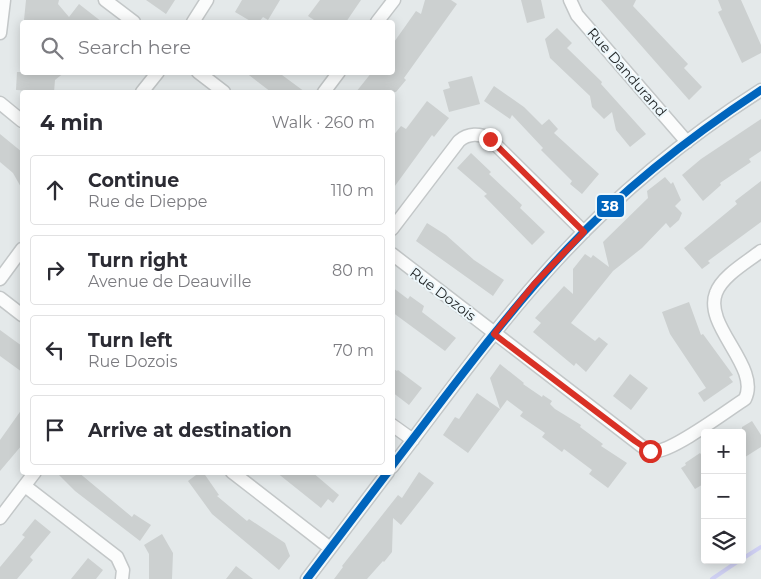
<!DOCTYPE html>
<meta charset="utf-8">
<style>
:root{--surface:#fff;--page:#f7f7f7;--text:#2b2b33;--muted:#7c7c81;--line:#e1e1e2}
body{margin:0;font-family:Montserrat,sans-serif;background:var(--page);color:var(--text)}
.controls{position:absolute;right:15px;bottom:15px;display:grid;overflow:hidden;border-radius:5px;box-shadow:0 2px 12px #0003}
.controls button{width:45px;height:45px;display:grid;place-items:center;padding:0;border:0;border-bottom:1px solid var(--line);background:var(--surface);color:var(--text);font:25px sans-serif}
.stop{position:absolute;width:15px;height:15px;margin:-11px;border:4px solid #d93025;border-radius:50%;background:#fff}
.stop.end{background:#d93025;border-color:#fff;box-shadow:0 1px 5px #0008}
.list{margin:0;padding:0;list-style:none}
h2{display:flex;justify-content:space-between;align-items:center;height:65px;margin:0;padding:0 20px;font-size:21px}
h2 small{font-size:16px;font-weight:400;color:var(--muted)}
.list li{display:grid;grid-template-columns:32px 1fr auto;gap:15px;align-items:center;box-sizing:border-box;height:70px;margin:0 10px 10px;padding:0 10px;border:1px solid var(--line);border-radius:5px}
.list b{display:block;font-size:19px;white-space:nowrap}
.list p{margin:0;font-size:16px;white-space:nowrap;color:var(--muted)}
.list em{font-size:16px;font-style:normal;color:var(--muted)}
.icon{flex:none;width:28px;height:28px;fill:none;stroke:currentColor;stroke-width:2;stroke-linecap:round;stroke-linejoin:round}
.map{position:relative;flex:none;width:761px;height:579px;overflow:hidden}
.search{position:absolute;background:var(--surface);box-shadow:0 2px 12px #0003;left:20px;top:20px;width:375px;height:55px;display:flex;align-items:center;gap:12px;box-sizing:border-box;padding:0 18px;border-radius:5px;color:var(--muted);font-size:19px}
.panel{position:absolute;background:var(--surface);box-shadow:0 2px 12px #0003;left:20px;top:90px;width:375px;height:385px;border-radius:5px}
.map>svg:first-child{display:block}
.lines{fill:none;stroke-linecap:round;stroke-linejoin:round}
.stream{stroke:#cecff2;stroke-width:4}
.building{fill:#ccd0d0}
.minor-casing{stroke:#c3c7c8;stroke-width:15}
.minor{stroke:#fbfcfc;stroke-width:12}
.bus-1-casing{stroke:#edf7fb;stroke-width:11}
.bus-1{stroke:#0065bd;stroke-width:8}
.route{stroke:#d93025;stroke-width:6}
.labels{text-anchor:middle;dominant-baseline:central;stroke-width:4;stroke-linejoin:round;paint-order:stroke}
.street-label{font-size:14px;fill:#232728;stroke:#edf7fb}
.line-badge{stroke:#edf7fb;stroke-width:2}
.badge-label{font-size:14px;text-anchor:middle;font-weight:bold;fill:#fff}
</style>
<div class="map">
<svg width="761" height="579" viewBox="0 0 761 579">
<rect width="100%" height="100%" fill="#e4e9ea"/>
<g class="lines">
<path class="stream" d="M742 559 761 547
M712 579 740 560"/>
</g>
<path class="building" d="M26 0H59L58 4 69 17 79 4 102 22H48L24 20Z
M146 0H175L166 14Z
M242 0H280L268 20 263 17 259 22H252L235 12Z
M320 0H361L346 22H317L308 16Z
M425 0H451L457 4 404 78 406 80 396 92H356L372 72H392V45L416 11 421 14Z
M521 0H541L545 18 527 23Z
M601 0H636L633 6 688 64 684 68 702 87 689 100Z
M718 0H741L761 45V53L742 63 718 12 722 10Z
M557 28 572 43 567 48 602 82 601 84 646 134 630 147 616 130 612 112 604 119 592 107 590 96 550 58 545 39Z
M17 72H65L55 80 54 92 16 90Z
M245 72H278L305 92H271Z
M472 76 480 104 449 112 443 90 450 88 448 82Z
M494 86 524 107 542 125 549 119 558 129 554 133 599 174 582 194 570 184 572 181 541 150 543 148 512 115 510 119 484 101Z
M427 101 449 118 434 137 432 135 392 190V137L401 126 406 129Z
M761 119V151L749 159 751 162 720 183 721 185 703 201 682 175 701 159Z
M0 134 22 152V189L13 173 0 162Z
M471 153 491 172 489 174 522 205 520 208 545 232 532 245 484 196 487 194 457 168Z
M665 177 671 184 673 182 681 200 675 206 682 213 679 220 670 228 666 223 642 248 613 271 571 323 595 341 599 337 608 344 586 372 576 363 574 366 533 332 541 323 535 318 564 286 573 294V269L585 254 591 258 593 255 609 267 603 242 648 198 647 191Z
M761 181V222L708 261 710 263 702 269 684 248 737 204 735 201Z
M427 223 446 235 474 260 504 280 493 296 416 241Z
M392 287 408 299 410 296 424 306 422 312 456 338 445 351 392 312Z
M689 302 701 335 703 334 733 375 729 377 733 382 704 402 698 393 706 388 670 334 662 312Z
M0 330 22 346V372L0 356Z
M500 364 524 383 523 384 542 397 543 395 552 401 550 404 555 409 581 425 580 427 603 444 601 446 627 463 608 488 589 474 592 470 564 449 562 452 542 437 545 433 520 416 523 412 507 400 468 453 443 435 455 417 459 419 477 393 500 409 490 378Z
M392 368 397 371 398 370 422 388 409 405 392 392Z
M630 374 648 388 631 410 613 396Z
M22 409V445L0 471V440Z
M752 421 761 435V447L742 459V427Z
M700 453 705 460V483L695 489 681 468 686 465 685 463Z
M56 472H78L132 517 134 514 151 525 140 541 75 491Z
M200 472H203L219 495 217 496 247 521 249 519 285 543 290 556 279 570 212 514 188 481Z
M276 472H312L339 495 333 503 328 499 321 508Z
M419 472 434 483 401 525 393 518 392 552 384 562 383 561 367 579H334L343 567 342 566 398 495 402 498Z
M35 519 51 532 30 557 33 560 17 579H0V567L25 537 22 535Z
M162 534 173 553 172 579H149V554L144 545Z
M88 558 103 570 96 579H71Z
M236 566 253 579H226Z"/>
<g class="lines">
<g class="minor-casing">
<path id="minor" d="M105 0 134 22
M570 0 577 15 687 142
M193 22 207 0
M377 22 394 0
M0 33 4 0
M198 72 224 92
M142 92 158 72
M324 92 339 72
M0 103 22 121
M392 229 459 141C468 133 480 133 490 139L584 232
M392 254 635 441C641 446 647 451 655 451 672 452 728 410 745 399 761 367 703 326 716 293 722 276 747 262 761 251
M0 279 22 249
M0 298 22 315
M392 425 413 440
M392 467C442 402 490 334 545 273 607 203 682 140 761 90
M232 472 330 548
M25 486 117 557 123 570 122 579
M0 518 35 472
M307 579 388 472"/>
</g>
<use href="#minor" class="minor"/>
<g class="bus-1-casing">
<path id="bus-1" d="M392 466C449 392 504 316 568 248 625 187 691 136 761 90
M307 579 388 472"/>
</g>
<use href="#bus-1" class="bus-1"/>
</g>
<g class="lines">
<path class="route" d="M490 139 584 232 534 284 494 334 635 441 650 451"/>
</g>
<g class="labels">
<g class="street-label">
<text transform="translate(627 72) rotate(49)">Rue Dandurand</text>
<text transform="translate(443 294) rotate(37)">Rue Dozois</text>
</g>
</g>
<rect class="line-badge" x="596" y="194" width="29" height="24" rx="5" fill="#0065bd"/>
<g class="badge-label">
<text x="610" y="211">38</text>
</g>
</svg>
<div class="controls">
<button>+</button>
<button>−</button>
<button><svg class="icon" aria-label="layers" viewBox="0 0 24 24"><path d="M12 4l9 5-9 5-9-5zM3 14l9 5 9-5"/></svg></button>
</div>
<div class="stop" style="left:650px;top:451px"></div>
<div class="stop end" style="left:490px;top:139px"></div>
<div class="search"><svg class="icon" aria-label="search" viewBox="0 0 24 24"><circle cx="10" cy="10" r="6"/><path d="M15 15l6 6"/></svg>Search here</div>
<section class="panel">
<h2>4 min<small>Walk · 260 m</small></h2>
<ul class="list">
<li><svg class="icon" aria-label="ahead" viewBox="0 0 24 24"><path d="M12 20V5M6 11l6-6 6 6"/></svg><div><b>Continue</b><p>Rue de Dieppe</p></div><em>110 m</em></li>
<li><svg class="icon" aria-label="right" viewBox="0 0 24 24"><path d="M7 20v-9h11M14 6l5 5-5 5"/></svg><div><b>Turn right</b><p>Avenue de Deauville</p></div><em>80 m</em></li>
<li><svg class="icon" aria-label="left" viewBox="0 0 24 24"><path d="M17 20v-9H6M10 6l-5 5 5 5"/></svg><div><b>Turn left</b><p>Rue Dozois</p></div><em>70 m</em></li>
<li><svg class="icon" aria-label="arrive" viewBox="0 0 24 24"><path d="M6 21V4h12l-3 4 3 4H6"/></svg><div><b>Arrive at destination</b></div></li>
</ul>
</section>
</div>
